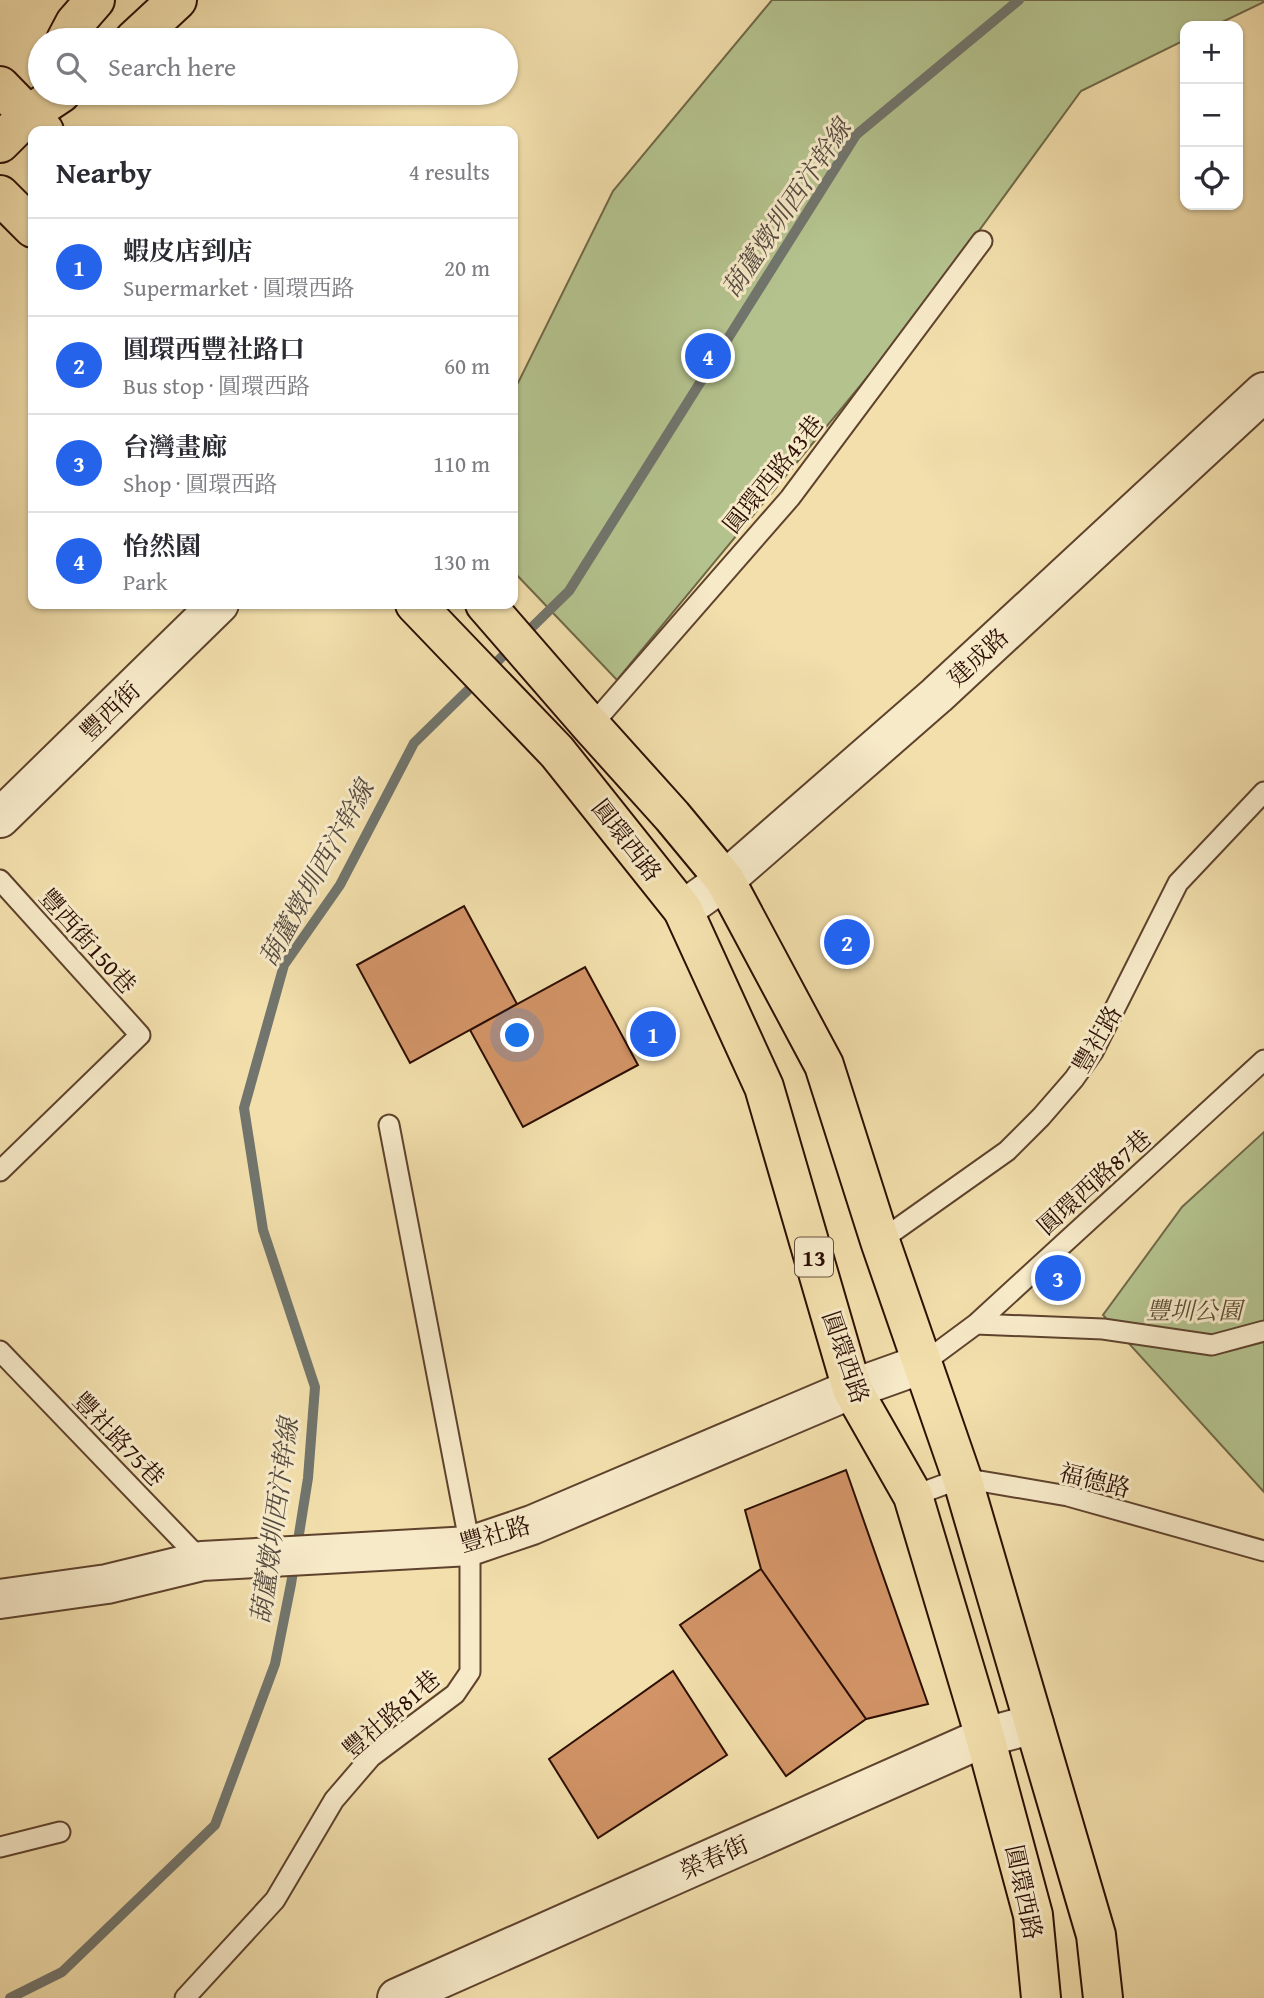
<!DOCTYPE html>
<meta charset="utf-8">
<style>
:root{--surface:#fff;--page:#f7f7f7;--text:#2b2b33;--muted:#7c7c81;--line:#e1e1e2;--accent:#2563eb}
body{margin:0;font-family:"Gentium Book Plus","Noto Serif TC",serif;background:var(--page);color:var(--text)}
.controls{position:absolute;right:21px;top:21px;display:grid;overflow:hidden;border-radius:14px;box-shadow:0 2px 5px #0004}
.controls button{width:63px;height:63px;display:grid;place-items:center;padding:0;border:0;border-bottom:2px solid var(--line);background:var(--surface);color:var(--text);font:35px sans-serif}
.you{position:absolute;left:518px;top:1036px;width:24px;height:24px;margin:-18px;border:5px solid #fff;border-radius:50%;background:#1a73e8;box-shadow:0 0 0 10px #1a73e833}
.badge{display:grid;place-items:center;width:46px;height:46px;border-radius:50%;background:var(--accent);color:#fff;font-size:23px;font-weight:700}
.pin{position:absolute;translate:-50% -50%;border:4px solid #fff;box-shadow:0 2px 7px #0006}
.list{margin:0;padding:0;list-style:none}
h2{display:flex;justify-content:space-between;align-items:center;height:91px;margin:0;padding:0 28px;font-size:30px}
h2 small{font-size:23px;font-weight:400;color:var(--muted)}
.list li{display:grid;grid-template-columns:46px 1fr auto;gap:21px;align-items:center;box-sizing:border-box;height:98px;padding:0 28px;border-top:2px solid var(--line)}
.list b{display:block;font-size:26px;white-space:nowrap}
.list p{margin:0;font-size:23px;white-space:nowrap;color:var(--muted)}
.list em{font-size:23px;font-style:normal;color:var(--muted)}
.icon{flex:none;width:38px;height:38px;fill:none;stroke:currentColor;stroke-width:2;stroke-linecap:round;stroke-linejoin:round}
.map{position:relative;flex:none;width:1264px;height:1998px;overflow:hidden}
.search{position:absolute;background:var(--surface);box-shadow:0 2px 5px #0004;left:28px;top:28px;width:490px;height:77px;display:flex;align-items:center;gap:18px;box-sizing:border-box;padding:0 24px;border-radius:38px;color:var(--muted);font-size:26px}
.panel{position:absolute;background:var(--surface);box-shadow:0 2px 5px #0004;left:28px;top:126px;width:490px;height:483px;border-radius:14px}
.map>svg:first-child{display:block}
.green{fill:#b4c38e;stroke:#706848;stroke-width:2}
.lines{fill:none;stroke-linecap:round;stroke-linejoin:round}
.stream{stroke:#71756d;stroke-width:10}
.building{fill:#d29467;stroke:#2c0e03;stroke-width:2}
.lane-casing{stroke:#5e422d;stroke-width:23}
.street-casing{stroke:#5e422d;stroke-width:42}
.primary-casing{stroke:#2c0e03;stroke-width:42}
.lane{stroke:#f7eac9;stroke-width:19}
.street{stroke:#f7eac9;stroke-width:38}
.primary{stroke:#f2dfac;stroke-width:38}
.labels{text-anchor:middle;dominant-baseline:central;stroke-width:6;stroke-linejoin:round;paint-order:stroke}
.shield{fill:#f7eac9;stroke:#69503e;stroke-width:2}
.shield-label{font-size:23px;font-weight:bold;fill:#2c0e03}
.street-label{font-size:24px;fill:#2c0e03;stroke:#f7eac9}
.park-label{font-size:24px;font-style:italic;fill:#5c4d34;stroke:#f7eac9}
.water-label{font-size:26px;font-style:italic;fill:#544a41;stroke:#f7eac9}
</style>
<div class="map">
<svg width="1264" height="1998" viewBox="0 0 1264 1998">
<rect width="100%" height="100%" fill="#f2dfac"/>
<filter id="stains"><feTurbulence type="fractalNoise" baseFrequency=".00286" numOctaves="4"/><feColorMatrix values="0 0 0 0 .2 0 0 0 0 .09 0 0 0 0 .02 0 0 0 .5 -.17"/></filter>
<radialGradient id="worn" r=".72"><stop offset=".6" stop-color="#630" stop-opacity="0"/><stop offset="1" stop-color="#630" stop-opacity=".3"/></radialGradient>
<path class="green" d="M772 0H1262L1264 2 1214 26H1185V40L1081 91 908 328 617 680 513 571V388L518 383 613 191Z
M1264 1132V1492L1103 1315 1182 1207Z"/>
<g class="lines">
<path class="stream" d="M523 636 569 591 856 135 1019 0
M10 1998 62 1972 215 1825 275 1664 291 1584 308 1478 315 1387 263 1230 244 1108 284 965 340 885 414 743 512 647"/>
</g>
<path class="building" d="M464 906 517 1004 410 1063 357 965Z
M585 967 638 1065 523 1127 470 1030Z
M846 1470 928 1704 866 1719 761 1569 745 1510Z
M761 1569 866 1719 786 1776 680 1625Z
M673 1671 727 1755 598 1838 549 1759Z"/>
<g class="lines">
<g class="lane-casing">
<path id="lane" d="M591 726 790 498 982 241
M0 880 140 1035 0 1171
M880 1241 1007 1151 1041 1117 1074 1079 1093 1052 1178 883 1264 792
M976 1324 1103 1329 1212 1345 1264 1331
M0 1351 202 1561
M922 1364 976 1324 1264 1060
M913 1496 962 1478 1068 1496 1264 1551
M0 1847 60 1832
M185 1998 275 1900 334 1800 371 1757 455 1694 470 1672V1546L389 1125"/>
</g>
<g class="street-casing">
<path id="street" d="M0 818 219 604
M683 910 725 880 937 695 1264 392
M0 1599 107 1584 202 1561 470 1546 532 1525 852 1389 922 1364
M397 1998 985 1737 1034 1724"/>
</g>
<g class="primary-casing">
<path id="primary" d="M66 40 75 23 95 0
M134 40 177 0
M0 86 44 131
M0 143 28 115 61 93
M0 195 33 228
M415 604 557 752 683 910 764 1087 852 1389 913 1496 985 1737 1033 1915 1041 1998
M485 604 591 726 672 816 725 880 824 1065 880 1241 962 1478 1096 1935 1103 1998"/>
</g>
<use href="#lane" class="lane"/>
<use href="#street" class="street"/>
<use href="#primary" class="primary"/>
</g>
<g class="labels">
<rect class="shield" x="795" y="1237.5" width="38" height="39" rx="5"/>
<g class="shield-label">
<text x="814" y="1257">13</text>
</g>
<g class="street-label">
<text transform="translate(773 474) rotate(-51)">圓環西路43巷</text>
<text transform="translate(978 657) rotate(-43)">建成路</text>
<text transform="translate(110 711) rotate(-44)">豐西街</text>
<text transform="translate(627 840) rotate(52)">圓環西路</text>
<text transform="translate(88 941) rotate(48)">豐西街150巷</text>
<text transform="translate(1097 1039) rotate(-60)">豐社路</text>
<text transform="translate(1094 1182) rotate(-42)">圓環西路87巷</text>
<text transform="translate(846 1357) rotate(71)">圓環西路</text>
<text transform="translate(119 1439) rotate(46)">豐社路75巷</text>
<text transform="translate(1095 1480) rotate(14)">福德路</text>
<text transform="translate(495 1534) rotate(-16)">豐社路</text>
<text transform="translate(391 1714) rotate(-41)">豐社路81巷</text>
<text transform="translate(714 1857) rotate(-24)">榮春街</text>
<text transform="translate(1024 1892) rotate(78)">圓環西路</text>
</g>
<g class="park-label">
<text x="1194" y="1310">豐圳公園</text>
</g>
<g class="water-label">
<text transform="translate(786 208) rotate(-56)">葫蘆燉圳西汴幹線</text>
<text transform="translate(316 873) rotate(-61)">葫蘆燉圳西汴幹線</text>
<text transform="translate(274 1521) rotate(-82)">葫蘆燉圳西汴幹線</text>
</g>
</g>
<rect width="100%" height="100%" filter="url(#stains)"/>
<rect width="100%" height="100%" fill="url(#worn)"/>
</svg>
<div class="controls">
<button>+</button>
<button>−</button>
<button><svg class="icon" aria-label="locate" viewBox="0 0 24 24"><circle cx="12" cy="12" r="6"/><path d="M12 2v4M12 18v4M2 12h4M18 12h4"/></svg></button>
</div>
<div class="you"></div>
<div class="pin badge" style="left:653px;top:1034px">1</div>
<div class="pin badge" style="left:847px;top:942px">2</div>
<div class="pin badge" style="left:1058px;top:1278px">3</div>
<div class="pin badge" style="left:708px;top:356px">4</div>
<div class="search"><svg class="icon" aria-label="search" viewBox="0 0 24 24"><circle cx="10" cy="10" r="6"/><path d="M15 15l6 6"/></svg>Search here</div>
<section class="panel">
<h2>Nearby<small>4 results</small></h2>
<ul class="list">
<li><span class="badge">1</span><div><b>蝦皮店到店</b><p>Supermarket · 圓環西路</p></div><em>20 m</em></li>
<li><span class="badge">2</span><div><b>圓環西豐社路口</b><p>Bus stop · 圓環西路</p></div><em>60 m</em></li>
<li><span class="badge">3</span><div><b>台灣畫廊</b><p>Shop · 圓環西路</p></div><em>110 m</em></li>
<li><span class="badge">4</span><div><b>怡然園</b><p>Park</p></div><em>130 m</em></li>
</ul>
</section>
</div>
